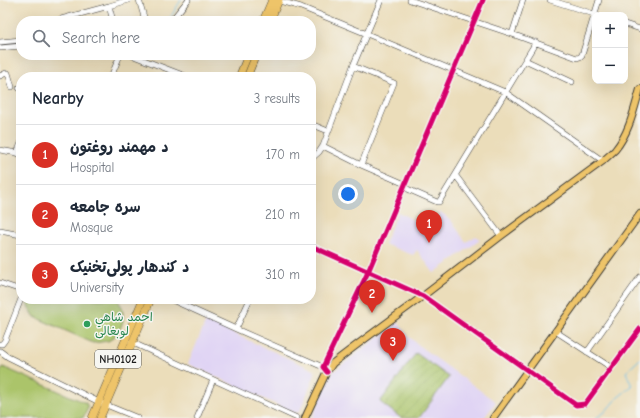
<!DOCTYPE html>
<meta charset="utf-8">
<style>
:root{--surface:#fff;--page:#f6f6f7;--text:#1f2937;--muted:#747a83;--line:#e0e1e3;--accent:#d93025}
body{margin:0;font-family:"Comic Neue","Playpen Sans Arabic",sans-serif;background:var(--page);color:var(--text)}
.controls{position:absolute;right:12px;top:12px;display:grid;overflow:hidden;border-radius:8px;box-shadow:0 4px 16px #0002}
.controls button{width:36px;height:36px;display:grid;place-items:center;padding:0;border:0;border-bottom:1px solid var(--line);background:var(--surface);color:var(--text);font:20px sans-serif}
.you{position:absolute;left:348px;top:194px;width:14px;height:14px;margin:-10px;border:3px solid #fff;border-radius:50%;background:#1a73e8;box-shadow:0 0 0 6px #1a73e833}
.badge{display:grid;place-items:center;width:26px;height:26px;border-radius:50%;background:var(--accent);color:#fff;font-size:13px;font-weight:700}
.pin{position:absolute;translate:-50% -33px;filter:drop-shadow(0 1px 2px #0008)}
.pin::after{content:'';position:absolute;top:21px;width:14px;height:12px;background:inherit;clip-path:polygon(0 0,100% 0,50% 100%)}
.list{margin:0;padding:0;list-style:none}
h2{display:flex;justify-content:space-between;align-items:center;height:52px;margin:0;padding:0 16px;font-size:17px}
h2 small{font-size:13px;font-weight:400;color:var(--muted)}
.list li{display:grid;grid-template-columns:26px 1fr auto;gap:12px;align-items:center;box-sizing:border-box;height:60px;padding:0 16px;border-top:1px solid var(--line)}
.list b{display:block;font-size:15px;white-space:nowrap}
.list p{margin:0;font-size:13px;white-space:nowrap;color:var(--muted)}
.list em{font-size:13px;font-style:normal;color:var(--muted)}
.icon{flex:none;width:22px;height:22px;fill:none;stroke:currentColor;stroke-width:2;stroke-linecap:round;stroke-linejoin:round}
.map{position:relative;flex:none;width:640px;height:418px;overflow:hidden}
.search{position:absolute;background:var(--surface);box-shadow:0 4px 16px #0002;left:16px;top:16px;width:300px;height:44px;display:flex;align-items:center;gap:10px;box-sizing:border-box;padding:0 14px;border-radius:16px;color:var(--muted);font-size:15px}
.panel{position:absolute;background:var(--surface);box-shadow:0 4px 16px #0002;left:16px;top:72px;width:300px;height:232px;border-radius:16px}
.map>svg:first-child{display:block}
.built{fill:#e0d4f4}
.green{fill:#abc46a;stroke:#647043}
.garden{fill:url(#garden-furrows);stroke:#647043}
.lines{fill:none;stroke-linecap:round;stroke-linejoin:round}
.stream{stroke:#6ec2ea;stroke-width:1}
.minor-casing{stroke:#3b3934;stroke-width:6}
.major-casing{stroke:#3b3934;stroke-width:8}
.highway-casing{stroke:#3b3934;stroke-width:8}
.minor{stroke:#fff;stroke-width:5}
.major{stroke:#eec469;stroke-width:6}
.highway{stroke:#eec469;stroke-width:7}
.cycleway-casing{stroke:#f6f6f2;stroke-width:8}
.cycleway{stroke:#d6006c;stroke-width:5}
.leisure-dot{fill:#2e9e5b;stroke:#f6f6f2;stroke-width:1.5}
.labels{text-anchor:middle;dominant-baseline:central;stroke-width:3;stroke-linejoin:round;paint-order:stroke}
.shield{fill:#f6f6f2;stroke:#5d5d5c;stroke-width:1}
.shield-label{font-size:11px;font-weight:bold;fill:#1c1c1c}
.leisure-label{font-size:12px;fill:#27864d;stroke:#f6f6f2;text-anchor:start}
</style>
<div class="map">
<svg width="640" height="418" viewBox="0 0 640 418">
<defs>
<pattern id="garden-furrows" width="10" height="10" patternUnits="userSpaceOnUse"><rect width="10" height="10" fill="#abc46a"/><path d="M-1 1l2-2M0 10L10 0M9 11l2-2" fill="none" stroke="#93a85b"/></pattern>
</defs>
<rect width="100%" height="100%" fill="#f6f6f2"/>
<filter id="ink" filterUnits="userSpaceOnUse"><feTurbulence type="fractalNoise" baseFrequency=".025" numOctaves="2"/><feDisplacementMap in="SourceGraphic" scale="8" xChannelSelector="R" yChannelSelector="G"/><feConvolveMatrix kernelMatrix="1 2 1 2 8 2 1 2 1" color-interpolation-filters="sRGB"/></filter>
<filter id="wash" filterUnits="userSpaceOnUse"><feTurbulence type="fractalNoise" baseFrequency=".012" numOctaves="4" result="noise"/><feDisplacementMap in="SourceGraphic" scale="16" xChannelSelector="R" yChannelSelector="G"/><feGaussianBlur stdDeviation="0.9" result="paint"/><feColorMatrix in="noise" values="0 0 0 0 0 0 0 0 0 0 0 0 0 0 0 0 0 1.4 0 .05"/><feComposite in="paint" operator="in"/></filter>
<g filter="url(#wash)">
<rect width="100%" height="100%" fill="#ebddba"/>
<path class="built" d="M398 212 425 226 439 215 440 212 445 215 448 219H450L466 242 476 236 480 240 434 273 417 250 413 255 384 244Z
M206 321 314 370 315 374 300 411 295 413 188 364Z
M398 322 409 337 426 351 496 402 484 418H312L329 377 334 371Z"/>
<path class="green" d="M27 299H117L122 307 123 313V321L121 327 113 338 108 341 93 343 35 317 28 306Z
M3 367 86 403 88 408 83 418H0V372Z"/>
<path class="garden" d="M416 353 449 377 419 418H401L380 402Z"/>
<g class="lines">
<path class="stream" d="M166 21 172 15 181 0
M0 45 21 43
M596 418 605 412 616 399 632 386 626 372 640 359"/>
</g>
</g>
<g filter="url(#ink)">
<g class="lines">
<g class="minor-casing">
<path id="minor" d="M139 0 144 17
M276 0 301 7 367 34 505 92 603 161
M381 0 353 66 323 146 361 165 405 184
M410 0 512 34 577 58 580 57 582 55 599 0
M550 0 597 15
M109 6 113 21
M61 19 109 6 129 0
M171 21 188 0
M625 24 640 29
M512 34 523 0
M0 42 21 40
M0 48 21 46
M131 55 188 77
M525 60 572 82
M353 66 394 83 361 165
M0 76 6 73H8L12 87
M111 77 120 55
M19 88 21 89
M311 124 328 131
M0 150 17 153 21 155
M17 153 21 143
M311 159 319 152 323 146
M456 176 501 236
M403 187 437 202H439L536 42
M0 231 21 235
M311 246 423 296 576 405 585 404 640 329
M0 283 18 289 21 291
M170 299 236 329 323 367
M236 329 250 299
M555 331 612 368
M131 342 297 418
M0 344H2L5 340 21 299
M0 351 8 357 99 402 138 418
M587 352 640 277
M327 372 323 367 368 272 483 0
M197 418 213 380"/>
</g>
<g class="major-casing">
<path id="major" d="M305 418 326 373 333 363 358 344 423 296 501 236 603 161C607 157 611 154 615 150 629 133 634 110 640 89
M493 418 640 214"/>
</g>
<g class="highway-casing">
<path id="highway" d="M263 21 272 0
M270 21 279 0
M239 77 248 55
M247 77 256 55
M92 418 143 299
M100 418 151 299"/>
</g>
<use href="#minor" class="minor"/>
<use href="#major" class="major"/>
<use href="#highway" class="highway"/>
<g class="cycleway-casing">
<path id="cycleway" d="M311 246 423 296 576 405 585 404 640 329
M327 372 323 367 368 272 483 0"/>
</g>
<use href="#cycleway" class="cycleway"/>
</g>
</g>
<circle class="leisure-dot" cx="87" cy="324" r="4"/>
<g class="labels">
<rect class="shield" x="95" y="350" width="46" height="18" rx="3"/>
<g class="shield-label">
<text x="118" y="359">NH0102</text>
</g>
<g class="leisure-label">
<text x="95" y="317">احمد شاهي<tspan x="95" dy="14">لوبغالی</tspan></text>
</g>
</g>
</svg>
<div class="controls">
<button>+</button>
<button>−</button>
</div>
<div class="you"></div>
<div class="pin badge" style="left:429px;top:243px">1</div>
<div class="pin badge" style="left:372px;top:313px">2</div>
<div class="pin badge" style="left:393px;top:361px">3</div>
<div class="search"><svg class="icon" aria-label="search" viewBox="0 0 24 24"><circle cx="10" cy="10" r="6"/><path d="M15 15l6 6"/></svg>Search here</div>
<section class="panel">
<h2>Nearby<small>3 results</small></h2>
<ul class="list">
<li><span class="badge">1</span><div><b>د مهمند روغتون</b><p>Hospital</p></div><em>170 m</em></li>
<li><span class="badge">2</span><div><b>سره جامعه</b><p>Mosque</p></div><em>210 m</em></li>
<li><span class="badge">3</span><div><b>د کندهار پولی‌تخنیک</b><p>University</p></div><em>310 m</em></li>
</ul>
</section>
</div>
